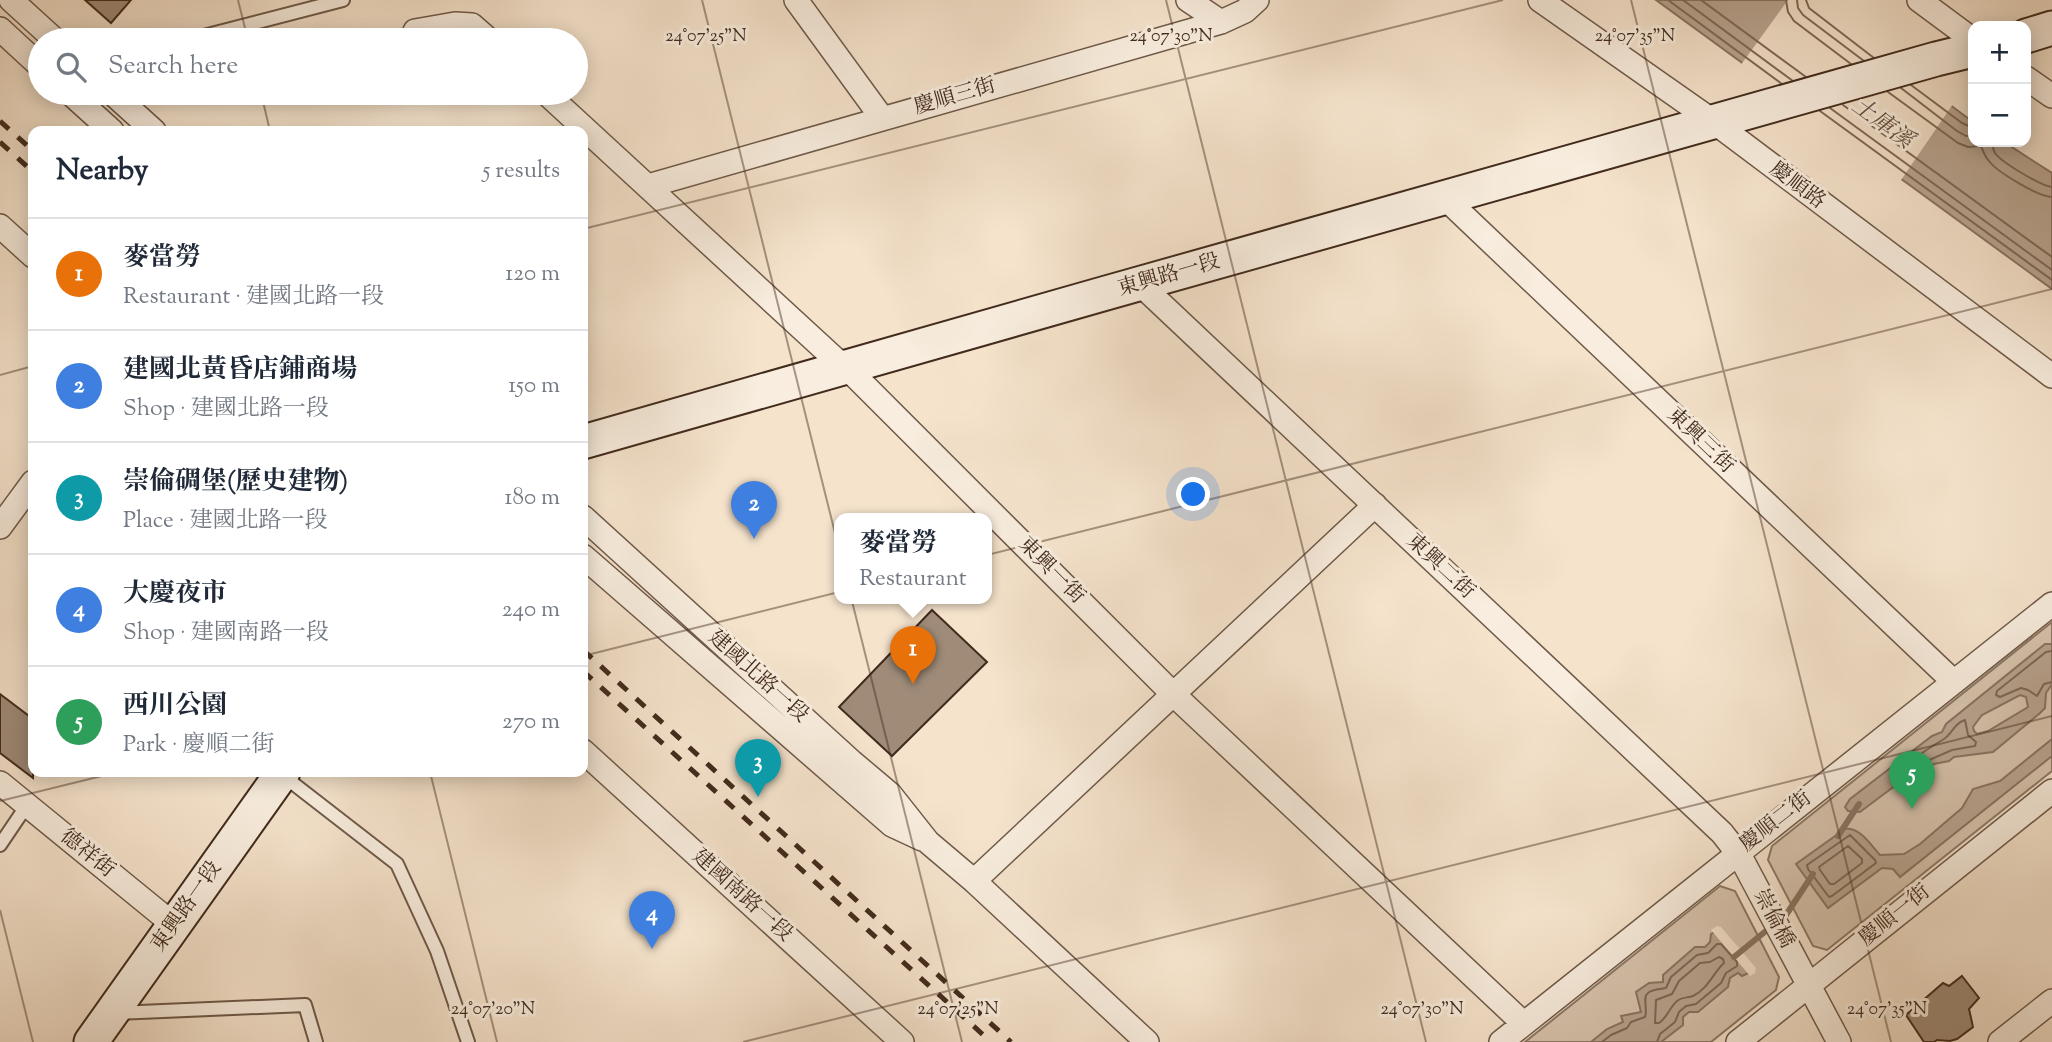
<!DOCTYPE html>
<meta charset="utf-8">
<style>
:root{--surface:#fff;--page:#f2f2f3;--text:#1f2937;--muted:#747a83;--line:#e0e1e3;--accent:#db2777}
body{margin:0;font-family:"Sorts Mill Goudy","Noto Serif TC",serif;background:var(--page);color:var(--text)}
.controls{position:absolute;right:21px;top:21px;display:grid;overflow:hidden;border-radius:14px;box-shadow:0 4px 18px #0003}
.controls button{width:63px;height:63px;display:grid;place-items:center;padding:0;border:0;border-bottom:2px solid var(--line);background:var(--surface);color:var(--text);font:35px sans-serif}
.you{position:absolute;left:1194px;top:495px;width:24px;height:24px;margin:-18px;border:5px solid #fff;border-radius:50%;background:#1a73e8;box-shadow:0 0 0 10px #1a73e833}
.badge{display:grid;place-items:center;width:46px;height:46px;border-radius:50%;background:var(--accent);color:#fff;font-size:23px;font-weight:700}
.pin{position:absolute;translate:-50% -58px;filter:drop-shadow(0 2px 4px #0008)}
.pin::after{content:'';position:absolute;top:37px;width:24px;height:21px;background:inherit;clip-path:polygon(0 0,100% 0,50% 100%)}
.popup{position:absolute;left:834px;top:513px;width:158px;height:91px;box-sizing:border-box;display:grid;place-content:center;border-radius:14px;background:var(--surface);filter:drop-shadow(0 2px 5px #0005);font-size:23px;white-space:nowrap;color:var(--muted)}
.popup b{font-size:26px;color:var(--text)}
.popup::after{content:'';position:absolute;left:50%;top:100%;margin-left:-14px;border:14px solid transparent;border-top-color:var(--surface)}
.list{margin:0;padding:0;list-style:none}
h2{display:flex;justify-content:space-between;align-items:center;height:91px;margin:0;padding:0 28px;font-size:30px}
h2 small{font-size:23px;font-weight:400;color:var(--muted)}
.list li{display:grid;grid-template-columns:46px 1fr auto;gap:21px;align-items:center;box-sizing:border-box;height:112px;padding:0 28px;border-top:2px solid var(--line)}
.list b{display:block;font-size:26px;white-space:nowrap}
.list p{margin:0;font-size:23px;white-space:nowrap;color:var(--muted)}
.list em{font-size:23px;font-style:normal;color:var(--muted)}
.icon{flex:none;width:38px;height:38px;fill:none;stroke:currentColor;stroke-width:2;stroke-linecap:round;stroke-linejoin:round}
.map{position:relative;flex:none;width:2052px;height:1042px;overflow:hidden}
.search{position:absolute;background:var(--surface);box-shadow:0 4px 18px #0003;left:28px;top:28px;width:560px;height:77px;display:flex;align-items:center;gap:18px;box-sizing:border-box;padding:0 24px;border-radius:38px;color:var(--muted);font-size:26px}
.panel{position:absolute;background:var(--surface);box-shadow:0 4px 18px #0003;left:28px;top:126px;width:560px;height:651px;border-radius:14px}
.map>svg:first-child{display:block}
.green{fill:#d7c4ae;stroke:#8c7866;stroke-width:2}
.water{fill:#b8a490;stroke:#897462;stroke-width:2;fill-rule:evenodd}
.pier{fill:#f5e3cc}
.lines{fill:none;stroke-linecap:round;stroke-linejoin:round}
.shore{stroke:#7d6856;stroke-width:2}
.stream{stroke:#897462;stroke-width:6}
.building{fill:#9f8b78;stroke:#422b1d;stroke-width:2}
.lane-casing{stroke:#6f5949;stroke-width:16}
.street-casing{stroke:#6f5949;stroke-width:26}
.secondary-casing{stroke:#422b1d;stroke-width:37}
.lane{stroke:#f8edde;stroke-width:12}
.street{stroke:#f8edde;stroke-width:23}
.secondary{stroke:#f8edde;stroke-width:33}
.rail{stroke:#422b1d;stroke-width:5;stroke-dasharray:12 12;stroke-linecap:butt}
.ticks{fill:none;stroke:#422b1d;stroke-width:2;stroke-opacity:0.45}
.labels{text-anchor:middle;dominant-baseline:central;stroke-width:6;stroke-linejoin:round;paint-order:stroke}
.street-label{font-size:21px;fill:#422b1d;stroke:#f8edde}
.water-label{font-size:23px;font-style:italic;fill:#654f40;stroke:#f8edde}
.ticks-label{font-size:18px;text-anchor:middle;fill:#422b1d;stroke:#f8edde;stroke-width:6;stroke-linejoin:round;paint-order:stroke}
</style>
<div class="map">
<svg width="2052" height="1042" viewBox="0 0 2052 1042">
<rect width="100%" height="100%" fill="#f5e3cc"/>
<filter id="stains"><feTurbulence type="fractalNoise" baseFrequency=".00286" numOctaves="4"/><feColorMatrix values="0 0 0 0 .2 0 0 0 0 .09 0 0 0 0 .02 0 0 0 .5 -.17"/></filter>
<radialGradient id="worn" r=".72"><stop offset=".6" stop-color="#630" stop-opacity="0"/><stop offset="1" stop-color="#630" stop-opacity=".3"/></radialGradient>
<path class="green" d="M2052 622V771L1827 950 1813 946 1768 860 1772 846Z
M1720 886 1735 891 1779 977 1776 990 1711 1042H1525Z"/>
<path class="water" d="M1656 0H1809L1973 122V142H2004L2052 173V289Z
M2045 644H2052V684L2046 693 2045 708 2039 714 1993 752 1954 757 1949 761 1934 764 1908 776 1860 812 1848 811 1845 807 1850 799 1932 736 1942 732 1946 724ZM2020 695 2026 697 2028 707 1988 731 1977 734 1974 731 1973 727 1982 715Z
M2052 739V756L1900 877 1893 869 1882 868 1828 908 1796 864 1845 829C1860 827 1870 844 1880 855L1904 854 1920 844 1962 808 1973 789 2000 781Z
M1718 930 1753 971 1742 976 1738 973 1730 978 1728 987 1698 1012H1689L1683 1017V1025L1661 1042H1591L1607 1029 1623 1022 1621 1016 1641 1012 1636 992 1649 983 1663 982V975L1695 947H1705L1710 942 1711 934Z"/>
<path class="pier" d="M1788 0H1815L1953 104 1899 183 1740 66Z
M1717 926 1721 927 1756 968 1755 973 1750 976 1711 930Z"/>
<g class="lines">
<path class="shore" d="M1668 0 1782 84
M1683 0 1793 81
M1701 0 1806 77
M1786 0 1788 12 1794 21 1851 64
M1797 0 1798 8 1803 15 1864 61
M1806 0 1809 8 1874 58
M1911 85 1962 123 1973 128
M1901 88 1957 131 1966 136H1973
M1888 92 1958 143 1968 147 1981 146C1983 151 1985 157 1989 161 1997 172 2039 197 2052 197
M1843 105 2052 257
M1830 108 2052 270
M1820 111 2052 280
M1993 142C1993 147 1992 148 1995 153 2001 162 2041 186 2052 187
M2052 651 2046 652 1997 691 1996 695 2000 697 2021 688 2028 690 2037 696 2044 684 2052 682
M1965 720 1968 735 1976 742 1975 746 1952 750 1918 765 1914 764V759C1924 751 1934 745 1944 739 1953 733 1954 723 1965 720Z
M1850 835 1875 860 1876 863 1832 896 1829 897 1808 869 1807 865Z
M1848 846 1862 859V863L1834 884H1830L1820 870 1819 867Z
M1719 957 1723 959 1724 963C1713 973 1708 989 1693 996 1687 998 1682 997 1677 1001 1669 1008 1668 1017 1659 1023H1655L1656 1000 1672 994 1679 981 1700 963 1710 962Z
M1602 1042 1611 1035 1627 1028 1631 1022 1645 1017C1648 1009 1642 997 1648 993 1651 989 1661 989 1666 988L1671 977 1697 955 1708 953 1717 944H1721L1737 962V966L1726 973 1721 983 1696 1004 1686 1006 1679 1012 1675 1022 1660 1034 1657 1042"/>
<path class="stream" d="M1838 836 1859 804
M1780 919 1786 915 1813 874
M1734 957 1772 926"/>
</g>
<path class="building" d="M85 0H131L111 23Z
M932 610 987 662 892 756 839 707Z
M0 694 33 719V778L0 753Z
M1962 976 1979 998 1969 1009 1973 1027 1957 1039 1950 1041 1937 1040 1934 1042H1924L1906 1015 1943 983 1949 986Z"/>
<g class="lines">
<g class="lane-casing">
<path id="lane" d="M188 40 343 0
M281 774 397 864 437 951 468 1042
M0 845 27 805
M116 1013 305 1005 316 1042"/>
</g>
<g class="street-casing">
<path id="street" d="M11 0 55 40
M796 0 882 118
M1188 0 1221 22
M1540 0 1714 122 2052 376
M1919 0 1973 40
M0 29 40 66
M415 31 455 24 472 25 489 40
M2026 78 2052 96
M70 93 112 131
M112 93 154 131
M546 93 835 359 845 366 1173 694 1523 1023
M648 186 1221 22 1245 11 1257 0
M1446 199 1954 682
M0 226 33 256
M1140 284 1722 833 1740 856 1839 1042
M583 517 852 762 890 794 928 842 974 881 1147 1042
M0 527 33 482
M583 556 892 825 922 839
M583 751 902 1042
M0 783 174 925
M974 881 1375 505
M1501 1042 2052 604
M1738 1042 2052 791
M2000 1042 2052 1001"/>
</g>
<g class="secondary-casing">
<path id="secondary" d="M2026 36 2052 28
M583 442C1033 311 1486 189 1936 59L1973 50
M91 1042 283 772"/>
</g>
<use href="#lane" class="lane"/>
<use href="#street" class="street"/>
<use href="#secondary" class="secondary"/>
<path class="rail" d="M0 121 33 151
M0 142 33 172
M583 650 1011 1042
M583 671 991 1042"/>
</g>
<path class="ticks" d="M238 0 248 40M702 0 962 1042M1166 0 1426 1042M1631 0 1891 1042M261 93 270 131M583 229 1503 0M0 375 33 366M583 656 2052 289M430 772 497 1042M0 801 118 772M0 910 33 1042M743 1042 2052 716"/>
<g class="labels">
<g class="street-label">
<text transform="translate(955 97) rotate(-16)">慶順三街</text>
<text transform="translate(1797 186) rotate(37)">慶順路</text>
<text transform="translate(1169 276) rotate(-16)">東興路一段</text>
<text transform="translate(1700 441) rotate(44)">東興三街</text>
<text transform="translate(1440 567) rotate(43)">東興二街</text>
<text transform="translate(1051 571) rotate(45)">東興一街</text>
<text transform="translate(758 677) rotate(42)">建國北路一段</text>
<text transform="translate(1776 822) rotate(-38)">慶順二街</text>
<text transform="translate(87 854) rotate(39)">德祥街</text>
<text transform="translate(742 896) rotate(42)">建國南路一段</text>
<text transform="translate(187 907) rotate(-55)">東興路一段</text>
<text transform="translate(1895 916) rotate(-39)">慶順一街</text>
<text transform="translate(1773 919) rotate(62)">崇倫橋</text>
</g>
<g class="water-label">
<text transform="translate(1882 124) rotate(36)">土庫溪</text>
</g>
</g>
<g class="ticks-label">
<text x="706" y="41">24°07'25"N</text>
<text x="1171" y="41">24°07'30"N</text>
<text x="1635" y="41">24°07'35"N</text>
<text x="493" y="1014">24°07'20"N</text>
<text x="958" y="1014">24°07'25"N</text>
<text x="1422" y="1014">24°07'30"N</text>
<text x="1887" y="1014">24°07'35"N</text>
</g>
<rect width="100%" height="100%" filter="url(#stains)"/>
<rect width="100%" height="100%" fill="url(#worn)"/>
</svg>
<div class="controls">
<button>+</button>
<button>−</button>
</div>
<div class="you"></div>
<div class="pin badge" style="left:913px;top:684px;background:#e8710a">1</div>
<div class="popup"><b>麥當勞</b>Restaurant</div>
<div class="pin badge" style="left:754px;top:539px;background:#3f7fe0">2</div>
<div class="pin badge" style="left:758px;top:797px;background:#0f9aa8">3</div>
<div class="pin badge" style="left:652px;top:949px;background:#3f7fe0">4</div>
<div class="pin badge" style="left:1912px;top:809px;background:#2e9e5b">5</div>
<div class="search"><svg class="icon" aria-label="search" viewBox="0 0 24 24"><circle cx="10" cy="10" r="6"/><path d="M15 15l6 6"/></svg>Search here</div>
<section class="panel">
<h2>Nearby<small>5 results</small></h2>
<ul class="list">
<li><span class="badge" style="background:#e8710a">1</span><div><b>麥當勞</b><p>Restaurant · 建國北路一段</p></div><em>120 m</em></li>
<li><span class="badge" style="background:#3f7fe0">2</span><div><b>建國北黃昏店鋪商場</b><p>Shop · 建國北路一段</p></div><em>150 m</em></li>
<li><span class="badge" style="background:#0f9aa8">3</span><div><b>崇倫碉堡(歷史建物)</b><p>Place · 建國北路一段</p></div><em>180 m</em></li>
<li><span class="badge" style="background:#3f7fe0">4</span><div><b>大慶夜市</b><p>Shop · 建國南路一段</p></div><em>240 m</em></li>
<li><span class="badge" style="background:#2e9e5b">5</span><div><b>西川公園</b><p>Park · 慶順二街</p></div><em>270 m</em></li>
</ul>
</section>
</div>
